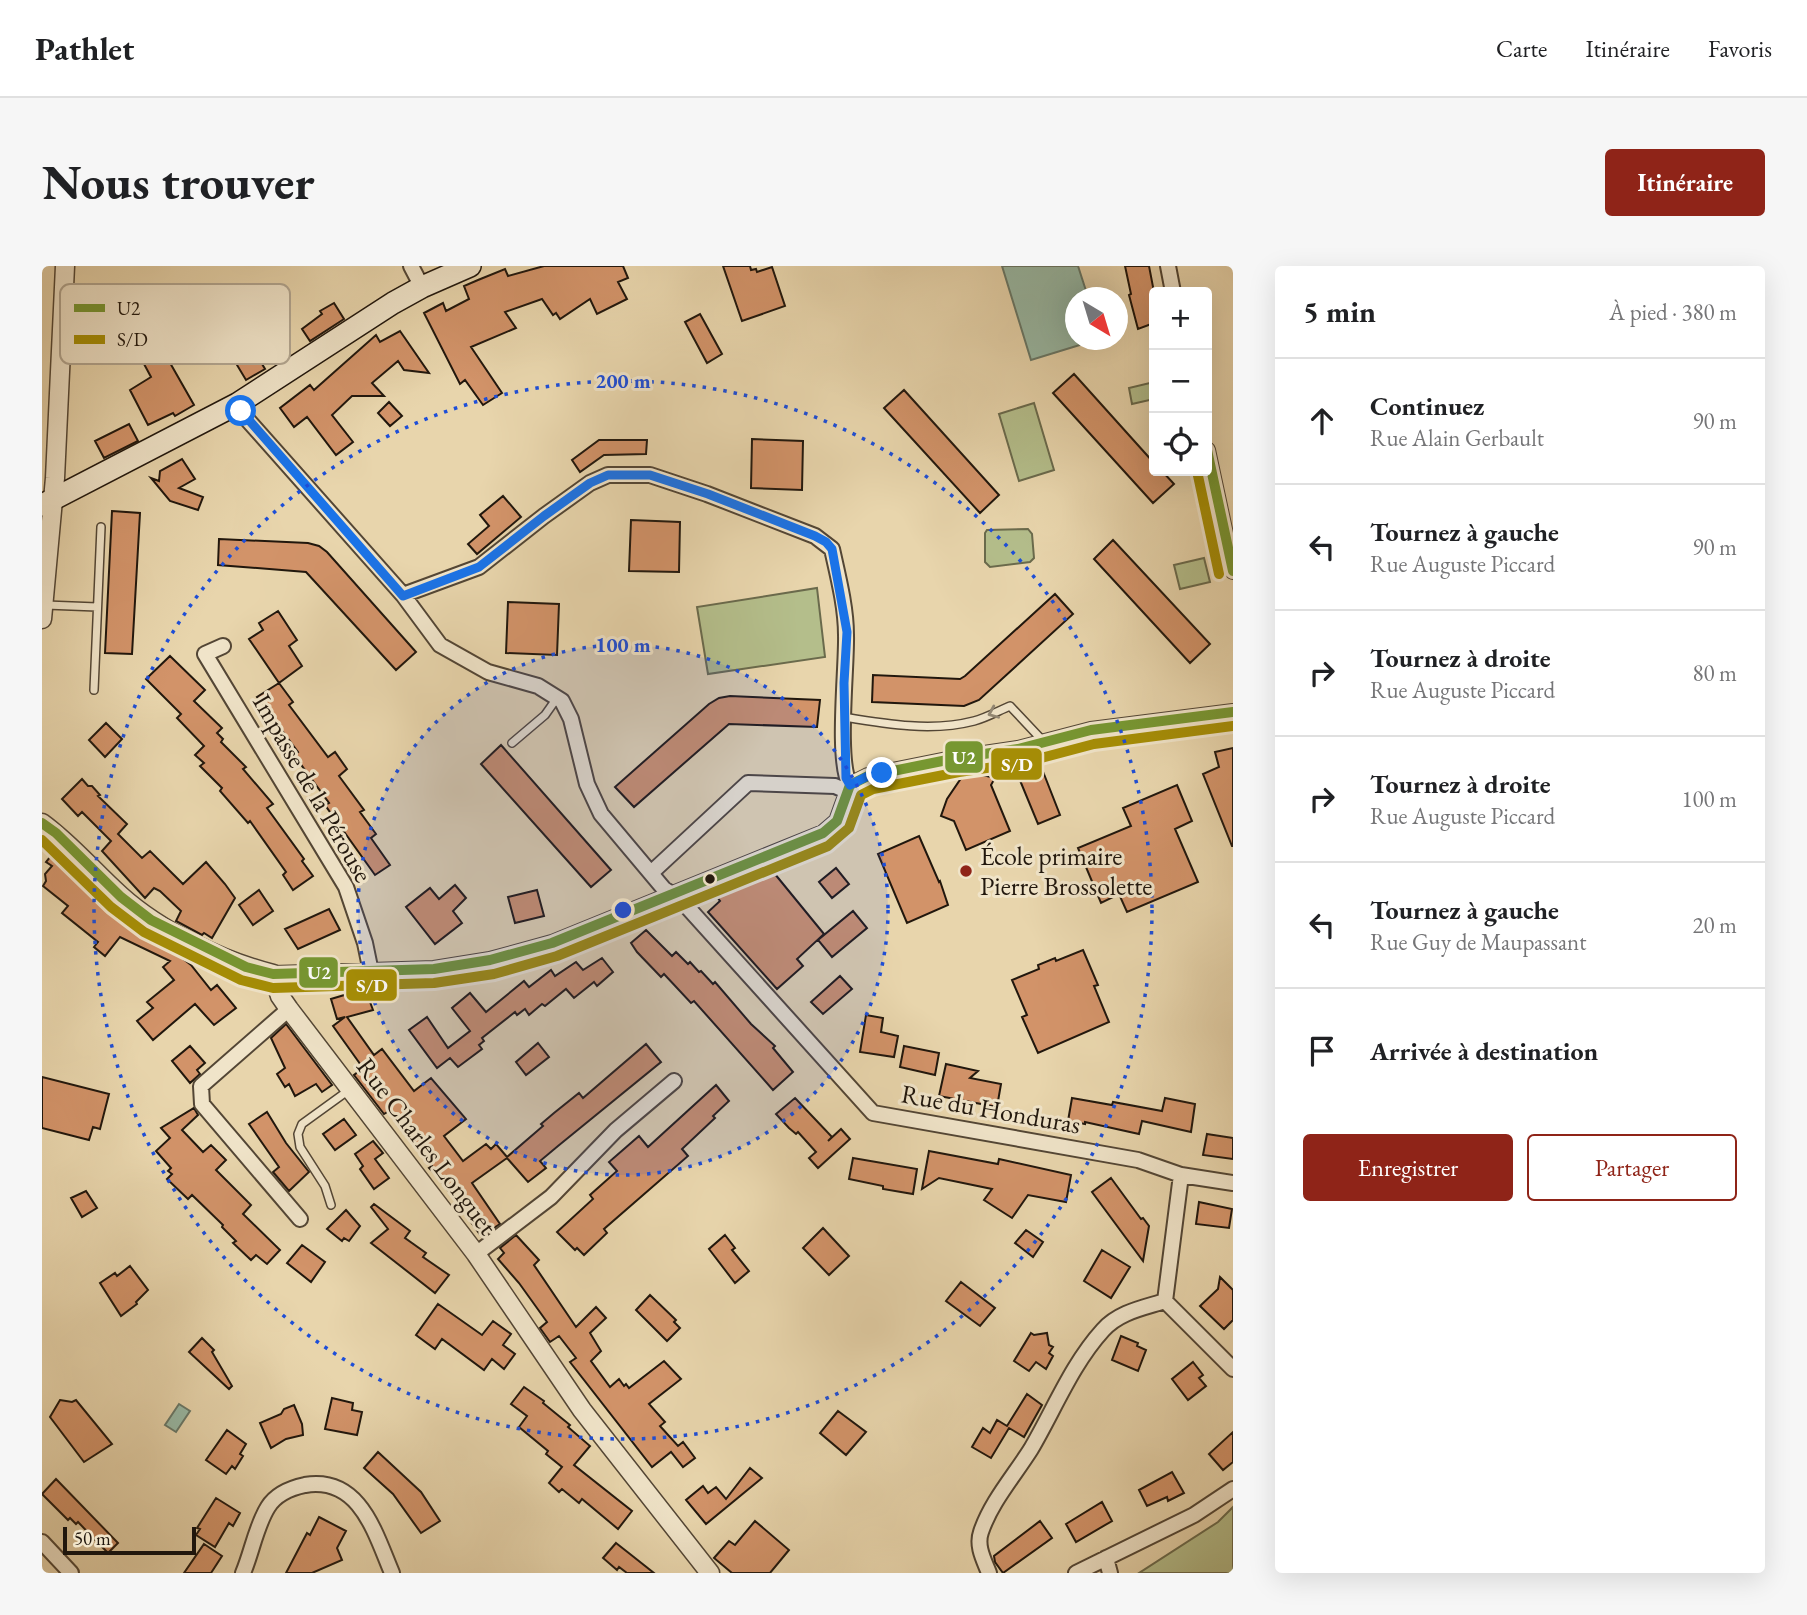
<!DOCTYPE html>
<html lang="fr">
<meta charset="utf-8">
<style>
:root{--surface:#fff;--page:#f6f6f6;--text:#202124;--muted:#757577;--line:#e0e0e0;--accent:#8f2418}
body{margin:0;font-family:"EB Garamond",serif;background:var(--page);color:var(--text)}
.controls{position:absolute;right:21px;top:21px;display:grid;overflow:hidden;border-radius:7px;box-shadow:0 7px 28px #0002}
.controls button{width:63px;height:63px;display:grid;place-items:center;padding:0;border:0;border-bottom:2px solid var(--line);background:var(--surface);color:var(--text);font:35px sans-serif}
.compass{position:absolute;left:1023px;top:21px;width:63px;height:63px;border-radius:50%;background:var(--surface);box-shadow:0 7px 28px #0002;rotate:142deg}
.scale{position:absolute;left:21px;bottom:18px;width:133px;box-sizing:border-box;padding-left:7px;border:4px solid #21170d;border-top:0;font-size:19px;line-height:24px;white-space:nowrap;color:#21170d;-webkit-text-stroke:5px #f0e4c9;paint-order:stroke}
.stop{position:absolute;width:21px;height:21px;margin:-16px;border:5px solid #1a73e8;border-radius:50%;background:#fff}
.stop.end{background:#1a73e8;border-color:#fff;box-shadow:0 2px 7px #0008}
.list{margin:0;padding:0;list-style:none}
h2{display:flex;justify-content:space-between;align-items:center;height:91px;margin:0;padding:0 28px;font-size:30px}
h2 small{font-size:23px;font-weight:400;color:var(--muted)}
.list li{display:grid;grid-template-columns:46px 1fr auto;gap:21px;align-items:center;box-sizing:border-box;height:126px;padding:0 28px;border-top:2px solid var(--line)}
.list b{display:block;font-size:26px;white-space:nowrap}
.list p{margin:0;font-size:23px;white-space:nowrap;color:var(--muted)}
.list em{font-size:23px;font-style:normal;color:var(--muted)}
.actions{display:flex;gap:14px;padding:21px 28px}
.actions a{flex:1;padding:16px 0;border:2px solid var(--accent);border-radius:7px;text-align:center;font-size:24px;color:var(--accent)}
.actions .main{background:var(--accent);color:#fff}
.icon{flex:none;width:38px;height:38px;fill:none;stroke:currentColor;stroke-width:2;stroke-linecap:round;stroke-linejoin:round}
.map{position:relative;flex:none;width:1191px;height:1307px;overflow:hidden;border-radius:7px}
header{display:flex;align-items:center;gap:42px;box-sizing:border-box;height:98px;padding:0 35px;background:var(--surface);border-bottom:2px solid var(--line)}
header strong{font-size:33px}
nav{display:flex;gap:38px;margin-inline-start:auto;font-size:24px}
.intro{display:flex;align-items:center;justify-content:space-between;box-sizing:border-box;height:168px;padding:0 42px}
h1{margin:0;font-size:49px}
.button{padding:18px 32px;border-radius:7px;background:var(--accent);color:#fff;font-size:24px;font-weight:700}
main{display:flex;gap:42px;padding:0 42px}
aside{flex:1;background:var(--surface);border-radius:7px;box-shadow:0 7px 28px #0002}
.map>svg:first-child{display:block}
.green{fill:#b4be8b;stroke:#6a6a4c;stroke-width:2}
.water{fill:#98b9a5;stroke:#687868;stroke-width:2}
.building{fill:#d29369;stroke:#21170d;stroke-width:2}
.lines{fill:none;stroke-linecap:round;stroke-linejoin:round}
.service-casing{stroke:#534635;stroke-width:10}
.minor-casing{stroke:#534635;stroke-width:18}
.tertiary-casing{stroke:#534635;stroke-width:21}
.secondary-casing{stroke:#21170d;stroke-width:24}
.service{stroke:#f0e4c9;stroke-width:7}
.minor{stroke:#f0e4c9;stroke-width:14}
.tertiary{stroke:#f0e4c9;stroke-width:18}
.secondary{stroke:#f0e4c9;stroke-width:21}
.bus-1-casing{stroke:#f0e4c9;stroke-width:16}
.bus-2-casing{stroke:#f0e4c9;stroke-width:16}
.bus-1{stroke:#779731;stroke-width:10}
.bus-2{stroke:#a68e05;stroke-width:10}
.oneway{stroke:#938874}
.route{stroke:#1a73e8;stroke-width:9}
.ring{fill:none;stroke:#1d4ed8;stroke-width:3.5;stroke-dasharray:3.5 7}
.poi-dot{fill:#8f2418;stroke:#f0e4c9;stroke-width:2.5}
.bus-dot{fill:#21170d;stroke:#f0e4c9;stroke-width:2.5}
.labels{text-anchor:middle;dominant-baseline:central;stroke-width:6;stroke-linejoin:round;paint-order:stroke}
.street-label{font-size:26px;fill:#21170d;stroke:#f0e4c9}
.poi-label{font-size:26px;fill:#21170d;stroke:#f0e4c9;text-anchor:start}
.key{fill:#f0e4c9;stroke:#b2a691;stroke-width:2}
.key-label{font-size:19px;fill:#21170d}
.centre{fill:#1d4ed8;stroke:#f0e4c9;stroke-width:3.5}
.ring-label{font-size:21px;text-anchor:middle;font-weight:bold;fill:#1d4ed8;stroke:#f0e4c9;stroke-width:6;stroke-linejoin:round;paint-order:stroke}
.line-badge{stroke:#f0e4c9;stroke-width:2.5}
.badge-label{font-size:19px;text-anchor:middle;font-weight:bold;fill:#fff}
</style>
<header>
<strong>Pathlet</strong>
<nav><a>Carte</a><a>Itinéraire</a><a>Favoris</a></nav>
</header>
<div class="intro"><h1>Nous trouver</h1><a class="button">Itinéraire</a></div>
<main>
<div class="map">
<svg width="1191" height="1307" viewBox="0 0 1191 1307">
<rect width="100%" height="100%" fill="#e8d5ac"/>
<filter id="stains"><feTurbulence type="fractalNoise" baseFrequency=".00286" numOctaves="4"/><feColorMatrix values="0 0 0 0 .2 0 0 0 0 .09 0 0 0 0 .02 0 0 0 .5 -.17"/></filter>
<radialGradient id="worn" r=".72"><stop offset=".6" stop-color="#630" stop-opacity="0"/><stop offset="1" stop-color="#630" stop-opacity=".3"/></radialGradient>
<path class="green" d="M1112 116V133L1090 138 1087 122Z
M992 137 1012 204 977 215 957 148Z
M986 263 990 268 992 292 988 296 948 301 943 296V267L945 264Z
M1162 292 1168 316 1138 323 1132 299Z
M775 322 783 391 666 408 655 341Z
M1191 1241V1307H1097L1176 1256Z"/>
<path class="water" d="M960 0H1036L1046 31 1034 32V74H1054L989 94Z
M137 1138 148 1145 134 1166 123 1159Z"/>
<path class="building" d="M502 0H581L586 12 576 16 585 33 555 48 548 33 518 53 514 47 511 49 500 33 463 46 474 62 429 81 460 127 441 139 423 114 418 118 382 47 401 37 404 45 427 33 422 20 436 14 463 3 466 10Z
M681 0H708L709 4 714 3 715 6 730 1 743 40 700 55Z
M1083 0H1107L1112 26V57L1096 63 1087 29 1089 28Z
M292 37 302 53 268 75 260 63 280 48 278 45Z
M658 48 680 88 665 97 643 56Z
M196 58 223 103 204 114 180 74Z
M358 65 387 107 362 104 356 95 330 117 342 130H310L290 149 311 176 294 189 265 151 252 161 238 142 268 119 272 124 334 69 338 76Z
M115 74 152 139 133 150 131 147 106 159 88 124 109 111 95 85Z
M1032 108 1112 197V205H1120L1132 218 1111 237 1011 127Z
M862 124 957 229 938 247 842 142Z
M347 136 360 150 348 160 336 147Z
M87 158 96 175 62 192 53 175Z
M710 173 761 175 760 224 709 222Z
M557 174H605L604 188 562 189 538 206 530 194Z
M140 193 153 213 137 222 161 231 156 244 128 235 109 212 117 215 118 205Z
M461 230 479 251 435 288 426 278 447 260 438 249Z
M70 245 98 247 90 388 63 387Z
M589 254 638 256 637 306 587 305Z
M177 273 266 277 277 280 285 286 374 386 354 404 264 306 176 299Z
M1071 274 1168 378 1148 397 1052 293Z
M1013 328 1031 348 937 434 922 440 830 436 831 409 918 413 923 410Z
M466 336 517 338 515 389 464 387Z
M236 345 255 374 247 380 260 400 237 417 251 436 247 439 286 491 293 486 305 503 297 510 322 544 318 546 334 568 329 572 348 599 333 609 283 539 287 537 252 489 256 486 215 431 237 417 207 373 221 364 217 357Z
M128 390 163 424 152 435 180 462 175 467 181 473 179 476 204 501 201 503 231 538 225 542 262 593 260 595 271 610 251 624 241 609 244 606 208 555 206 557 178 525 180 522 158 500 162 497 153 489 162 480 135 452 139 448 104 413Z
M688 430 778 434 775 461 687 458 592 541 573 521 667 438 677 432Z
M64 457 80 473 63 491 47 474Z
M459 479 569 604 549 621 439 498Z
M1191 482V580H1190L1161 508 1177 501 1173 486Z
M1000 503 1018 549 996 558 977 512Z
M924 505 953 512 949 519 968 565 924 584 912 555 899 550 905 533Z
M40 513 46 520H50L58 529 56 530 85 558 76 568 100 592 108 585 141 618 164 596 183 618 193 632 170 672 162 667 160 669 134 655 139 645 118 625 112 622 103 632 60 585 69 575 40 546 36 550 20 533Z
M1135 519 1150 555 1133 563 1156 616 1085 646 1077 628 1059 637 1036 582 1089 560 1081 542Z
M877 570 897 616 898 615 906 639 865 657 836 588Z
M13 585 30 599 26 604 149 699 169 724 175 719 194 742 172 759 153 738 111 774 95 755 111 742 105 736 132 714 121 701 128 695 78 671 63 690 52 681 56 676 20 647 26 640 1 620 4 615 3 608 10 600 4 596Z
M728 602 782 668 755 693 761 700 735 723 666 646 678 635 671 626Z
M794 602 807 618 790 632 777 616Z
M413 619 424 632 411 645 420 657 393 678 364 641 388 622 397 633Z
M217 624 231 645 211 659 197 639Z
M495 624 502 650 473 657 466 631Z
M287 643 298 664 256 683 243 663Z
M811 645 825 662 790 691 776 674Z
M604 664 630 690 634 686 646 698 648 696 657 706 659 705 671 718 673 716 709 758 733 780 731 782 751 806 731 824 652 735 649 737 622 708 619 711 595 686 589 677Z
M1041 684 1056 719 1052 720 1067 756 996 787 980 751 985 749 970 714 997 703 996 699 1013 692 1014 695Z
M560 692 571 706 555 720 552 716 532 732 524 723 503 740 500 738 487 749 483 743 475 749 473 746 440 772 442 775 437 779 440 783 416 801 408 792 395 802 367 764 385 751 406 782 428 765 410 742 428 727 444 746 482 715 487 721 509 704 513 710 534 696 541 704Z
M798 710 810 723 781 748 769 736Z
M309 727 311 733 325 728 331 744 305 751 332 789 340 783 372 825 389 812 424 853 402 870 421 895 444 878 449 883 454 878 465 891 501 860 499 858 512 847 537 827 541 832 604 778 619 796 516 880 498 895 504 902 486 916 465 892 430 917 458 958 439 970 397 912 387 902 390 900 347 845 342 848 312 809 321 802 291 760 303 751 295 753 289 733Z
M824 749 841 752 839 766 856 770 852 791 818 786Z
M244 758 290 819 280 826 274 818 253 830 247 818 243 821 235 808 243 802 229 772Z
M496 777 507 791 484 809 474 796Z
M148 780 163 797 155 804 158 808 148 817 130 795Z
M862 780 897 787 893 809 858 801Z
M904 798 936 805 928 812 959 818 955 841 897 830Z
M0 811 67 828 58 863 51 861 47 874 0 862Z
M674 819 687 835 671 850 673 852 640 883 646 890 562 963 565 967 542 989 535 982 533 984 515 966 551 933 548 929 575 905 567 896 597 870 606 881Z
M753 832 790 871 786 875 799 863 808 873 776 902 767 892 774 886 756 866 754 868 747 862 734 848Z
M1030 832 1070 839 1071 836 1120 845 1123 832 1153 838 1149 866 1100 855 1097 868 1043 856V858L1026 855Z
M152 842 156 849 140 864 161 886 169 879 184 894 174 904 209 939 201 948 238 984 225 998 214 989 209 994 191 977 194 975 180 961 181 959 150 929 146 933 125 913 130 908 126 905 129 902 114 885 128 872 119 862Z
M225 846 244 877 267 906 247 925 231 906 237 901 207 858Z
M302 853 314 869 293 884 281 868Z
M1165 868 1191 872V893L1161 889Z
M331 875 341 887 333 893 347 912 332 923 318 903 321 900 313 888Z
M887 885 956 898 957 893 1029 909 1024 936 986 929 970 952 942 934 950 923 897 912 880 923Z
M811 892 875 903 871 928 841 923V920L807 913Z
M1069 912 1099 953 1101 952 1107 960 1101 995 1050 926Z
M44 925 55 942 40 951 29 932Z
M1157 936 1190 943 1187 962 1154 958Z
M332 938 368 965 363 972 384 987 381 991 407 1009 393 1027 329 977 346 963 329 941Z
M304 944 318 960 307 975 302 972 300 975 285 963Z
M781 962 807 990 787 1009 761 982Z
M984 964 1001 976 991 991 973 977Z
M474 969 497 994 492 999 534 1061 554 1041 564 1052 548 1067 559 1085 549 1095 568 1121 577 1113 582 1120 584 1118 587 1122 622 1095 639 1113 607 1138 623 1156 618 1160 636 1180 641 1176 653 1192 641 1201 629 1186 610 1201 528 1096 534 1092 517 1070 508 1076 498 1062 505 1056 477 1017 456 993 462 987 458 982Z
M683 969 693 982 690 984 707 1005 693 1017 667 983Z
M260 979 283 996 269 1016 245 997Z
M1060 984 1088 1001 1069 1032 1042 1015Z
M88 1000 106 1024 94 1036 95 1038 79 1050 58 1017 73 1007 75 1010Z
M1178 1011 1191 1024V1054L1182 1063 1158 1040 1176 1023Z
M919 1016 953 1042 938 1060 904 1035Z
M608 1029 634 1054 632 1056 638 1062 625 1075 594 1044Z
M396 1038 440 1069 451 1055 469 1068 461 1079 473 1088 462 1103 450 1093 442 1104 400 1073 393 1083 374 1069Z
M989 1067 992 1069 1005 1067 1007 1079 1011 1081 1007 1087 1011 1090 1004 1103 994 1096 987 1105 972 1095Z
M1079 1070 1096 1077 1095 1080 1104 1084 1096 1105 1070 1094Z
M160 1072 172 1084 170 1086 190 1120 187 1123 147 1086Z
M1151 1096 1161 1109 1157 1112 1164 1120 1146 1134 1130 1113Z
M482 1121 502 1135 501 1137 528 1159 526 1161 548 1180 532 1199 590 1245 576 1263 540 1233 537 1237 520 1223 517 1226 507 1217 520 1201 504 1188 506 1185 477 1161 485 1150 469 1138Z
M985 1128 1000 1139 982 1171 967 1162 949 1192 930 1181 941 1162 948 1167 955 1154 965 1160Z
M290 1132 311 1137 310 1144 320 1146 315 1169 283 1163Z
M18 1134 30 1136 34 1134 70 1178 42 1196 8 1151Z
M252 1139 260 1158 261 1169 244 1173 229 1182 218 1157 239 1148 242 1143Z
M796 1145 824 1166 804 1189 778 1167Z
M185 1164 204 1178 198 1188 201 1190 193 1203 190 1200 184 1208 164 1194Z
M1191 1166V1196L1181 1204 1167 1188Z
M336 1186 379 1226 398 1255 379 1267 351 1228 322 1202Z
M708 1202 720 1212 664 1258 644 1234 661 1220 666 1227 674 1221 684 1233Z
M1130 1206 1142 1227 1126 1235 1125 1231 1105 1240 1097 1224Z
M14 1213 76 1277 66 1287 36 1256 34 1258 28 1252 26 1254 0 1228Z
M174 1232 198 1247 191 1260 187 1257 173 1281 154 1269 158 1263 155 1262Z
M1060 1236 1070 1255 1034 1276 1024 1258Z
M277 1251 304 1265 295 1282 300 1294 270 1307H244L265 1267 268 1269Z
M713 1255 747 1284 728 1307H690L672 1292 687 1275 693 1279Z
M998 1255 1010 1272 961 1307 953 1296 952 1290Z
M574 1277 588 1288 612 1307H585L577 1301 575 1304 561 1292Z
M162 1278 180 1290 169 1307H142Z"/>
<g class="lines">
<g class="service-casing">
<path id="service" d="M4 339 55 341
M52 424 59 261
M802 451C844 458 890 466 932 455 944 452 956 445 968 440L1001 475
M470 477 503 449 515 432
M289 939 283 920 258 881 256 868 260 858 307 824"/>
</g>
<g class="minor-casing">
<path id="minor" d="M369 0 380 21
M1126 0 1131 26
M195 138 204 152 361 329 398 379 446 406 496 420 520 435 529 453 545 518 559 548 622 623 639 634 831 847 1096 894 1139 909 1123 1035 1191 1103
M1165 184 1191 305
M361 329 437 301 502 250 548 217 566 209H608L665 228 773 270 790 283C796 310 804 341 804 369 805 400 794 495 808 519
M181 380 163 388 304 621 323 677 329 706
M609 607 706 517 793 520 804 525
M231 708 392 703 448 694 510 677 781 567 795 555 808 519 826 510 915 492 976 483 1049 464 1191 446
M247 743 159 820 160 838 258 953
M1139 909 1191 917
M434 988 509 931 574 864 632 815
M0 1276 29 1307
M1064 1292 1068 1307
M201 1307C210 1286 214 1260 226 1241 234 1228 249 1222 263 1219 318 1210 333 1267 350 1307
M947 1307C942 1294 934 1280 939 1266 949 1236 972 1210 989 1183 1012 1144 1030 1098 1061 1064 1077 1046 1101 1042 1123 1035
M1034 1307 1152 1249 1191 1223"/>
</g>
<g class="tertiary-casing">
<path id="tertiary" d="M0 353 13 212 23 0
M0 557C29 578 52 606 79 630 118 665 180 695 231 708L238 730 247 743 434 988 540 1144 668 1307"/>
</g>
<g class="secondary-casing">
<path id="secondary" d="M0 239 195 138 351 37 380 21 428 0"/>
</g>
<use href="#service" class="service"/>
<use href="#minor" class="minor"/>
<use href="#tertiary" class="tertiary"/>
<use href="#secondary" class="secondary"/>
<g class="bus-1-casing">
<path id="bus-1" d="M1165 184 1191 305
M0 557 14 567 79 631 109 654 204 701 231 708 392 703 448 694 510 677 781 567 795 555 808 519 826 510 915 492 976 483 1049 464 1191 446"/>
</g>
<g class="bus-2-casing">
<path id="bus-2" d="M1155 205 1177 308
M0 574 69 641 102 666 199 714 231 722 392 717 452 708 515 690 786 580 807 562 819 529 831 523 917 506 980 497 1052 478 1191 460"/>
</g>
<use href="#bus-1" class="bus-1"/>
<use href="#bus-2" class="bus-2"/>
</g>
<defs><path id="oneway-chevron" d="M-2-3.5L2.5 0L-2 3.5" fill="none" stroke-width="1.6" stroke-linecap="round" stroke-linejoin="round" transform="scale(1.75)"/></defs>
<use class="oneway" href="#oneway-chevron" transform="translate(951 447) rotate(157)"/>
<g class="lines">
<path class="route" d="M199 145 361 330 437 301 502 250 548 217 566 209H608L666 228 773 270 784 276 790 283 805 366 802 417 804 512 808 519 826 510 840 507"/>
</g>
<circle cx="581" cy="644" r="265" fill="#1d4ed8" fill-opacity=".12"/>
<g class="ring">
<circle cx="581" cy="644" r="265"/>
<circle cx="581" cy="644" r="529"/>
</g>
<circle class="poi-dot" cx="924" cy="605" r="7"/>
<circle class="bus-dot" cx="668" cy="613" r="6"/>
<g class="labels">
<g class="street-label">
<text transform="translate(271 522) rotate(60)">Impasse de la Pérouse</text>
<text transform="translate(949 843) rotate(10)">Rue du Honduras</text>
<text transform="translate(385 880) rotate(53)">Rue Charles Longuet</text>
</g>
<g class="poi-label">
<text x="938" y="590">École primaire<tspan x="938" dy="30">Pierre Brossolette</tspan></text>
</g>
</g>
<rect x="18" y="18" width="230" height="80" rx="10" class="key"/>
<rect x="32" y="38" width="31" height="8" fill="#779731"/>
<rect x="32" y="69" width="31" height="9" fill="#a68e05"/>
<g class="key-label">
<text x="75" y="49">U2</text>
<text x="75" y="80">S/D</text>
</g>
<circle cx="581" cy="644" r="10" class="centre"/>
<g class="ring-label">
<text x="581" y="122">200 m</text>
<text x="581" y="386">100 m</text>
</g>
<g class="line-badge">
<rect x="902" y="474" width="40" height="34" rx="7" fill="#779731"/>
<rect x="948" y="481" width="53" height="34" rx="7" fill="#a68e05"/>
<rect x="256" y="690" width="41" height="33" rx="7" fill="#779731"/>
<rect x="303" y="702" width="53" height="34" rx="7" fill="#a68e05"/>
</g>
<g class="badge-label">
<text x="922" y="498">U2</text>
<text x="975" y="505">S/D</text>
<text x="277" y="713">U2</text>
<text x="330" y="726">S/D</text>
</g>
<rect width="100%" height="100%" filter="url(#stains)"/>
<rect width="100%" height="100%" fill="url(#worn)"/>
</svg>
<div class="controls">
<button>+</button>
<button>−</button>
<button><svg class="icon" aria-label="locate" viewBox="0 0 24 24"><circle cx="12" cy="12" r="6"/><path d="M12 2v4M12 18v4M2 12h4M18 12h4"/></svg></button>
</div>
<svg class="compass" viewBox="-18 -18 36 36"><path d="M0-13l5 13h-10z" fill="#e53935"/><path d="M0 13l5-13h-10z" fill="#757577"/></svg>
<div class="scale">50 m</div>
<div class="stop" style="left:199px;top:145px"></div>
<div class="stop end" style="left:840px;top:507px"></div>
</div>
<aside>
<h2>5 min<small>À pied · 380 m</small></h2>
<ul class="list">
<li><svg class="icon" aria-label="ahead" viewBox="0 0 24 24"><path d="M12 20V5M6 11l6-6 6 6"/></svg><div><b>Continuez</b><p>Rue Alain Gerbault</p></div><em>90 m</em></li>
<li><svg class="icon" aria-label="left" viewBox="0 0 24 24"><path d="M17 20v-9H6M10 6l-5 5 5 5"/></svg><div><b>Tournez à gauche</b><p>Rue Auguste Piccard</p></div><em>90 m</em></li>
<li><svg class="icon" aria-label="right" viewBox="0 0 24 24"><path d="M7 20v-9h11M14 6l5 5-5 5"/></svg><div><b>Tournez à droite</b><p>Rue Auguste Piccard</p></div><em>80 m</em></li>
<li><svg class="icon" aria-label="right" viewBox="0 0 24 24"><path d="M7 20v-9h11M14 6l5 5-5 5"/></svg><div><b>Tournez à droite</b><p>Rue Auguste Piccard</p></div><em>100 m</em></li>
<li><svg class="icon" aria-label="left" viewBox="0 0 24 24"><path d="M17 20v-9H6M10 6l-5 5 5 5"/></svg><div><b>Tournez à gauche</b><p>Rue Guy de Maupassant</p></div><em>20 m</em></li>
<li><svg class="icon" aria-label="arrive" viewBox="0 0 24 24"><path d="M6 21V4h12l-3 4 3 4H6"/></svg><div><b>Arrivée à destination</b></div></li>
</ul>
<div class="actions"><a class="main">Enregistrer</a><a>Partager</a></div>
</aside>
</main>
